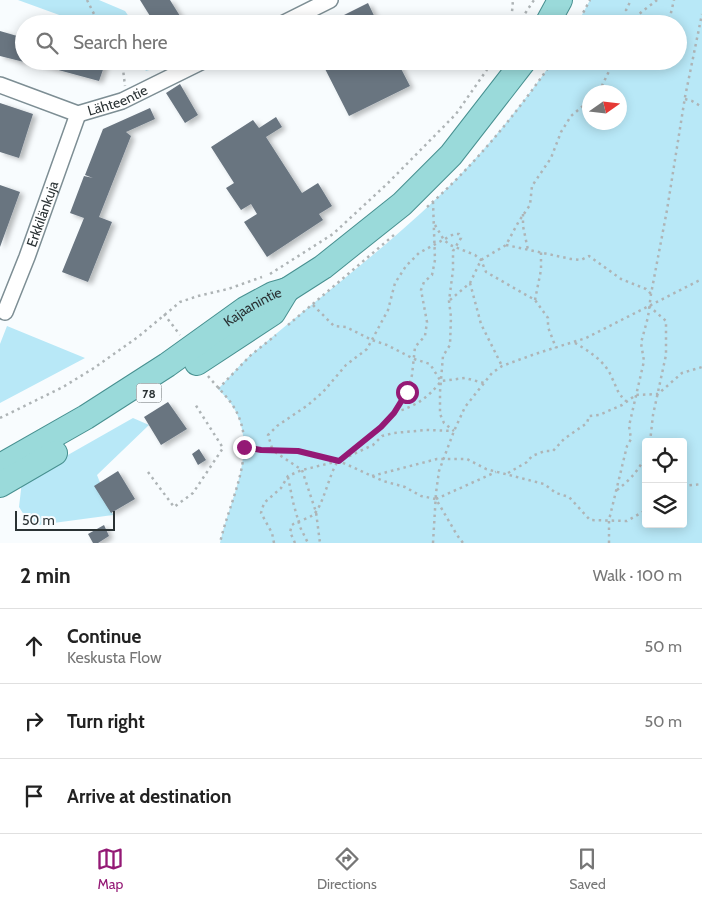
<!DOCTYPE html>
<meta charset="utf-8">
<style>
:root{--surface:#fff;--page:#f2f2f2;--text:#222;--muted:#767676;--line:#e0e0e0;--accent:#941975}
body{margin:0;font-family:Cabin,sans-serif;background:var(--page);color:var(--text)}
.controls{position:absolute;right:15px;bottom:15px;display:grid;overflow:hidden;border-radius:5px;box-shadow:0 2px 12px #0003}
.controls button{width:45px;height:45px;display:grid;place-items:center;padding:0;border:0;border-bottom:1px solid var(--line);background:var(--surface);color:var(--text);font:25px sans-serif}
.compass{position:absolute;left:582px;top:85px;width:45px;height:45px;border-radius:50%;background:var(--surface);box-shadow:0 2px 12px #0003;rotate:76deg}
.scale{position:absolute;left:15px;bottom:12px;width:100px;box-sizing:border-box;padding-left:5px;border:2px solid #2a3234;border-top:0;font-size:14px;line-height:18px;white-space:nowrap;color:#2a3234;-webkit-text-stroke:4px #f8fcfe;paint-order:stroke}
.stop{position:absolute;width:15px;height:15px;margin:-11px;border:4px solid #941975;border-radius:50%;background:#fff}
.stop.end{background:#941975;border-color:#fff;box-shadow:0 1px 5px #0008}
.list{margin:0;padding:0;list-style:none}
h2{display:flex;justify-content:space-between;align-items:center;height:65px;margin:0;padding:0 20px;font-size:21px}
h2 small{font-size:16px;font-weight:400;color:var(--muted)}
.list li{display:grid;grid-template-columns:32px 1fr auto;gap:15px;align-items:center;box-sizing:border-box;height:75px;padding:0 20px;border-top:1px solid var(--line)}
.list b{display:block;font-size:19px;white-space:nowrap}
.list p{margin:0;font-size:16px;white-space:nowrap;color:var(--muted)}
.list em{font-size:16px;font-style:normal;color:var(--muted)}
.icon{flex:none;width:28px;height:28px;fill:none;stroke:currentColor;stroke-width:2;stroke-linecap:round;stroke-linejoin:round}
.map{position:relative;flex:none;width:702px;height:543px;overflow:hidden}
.search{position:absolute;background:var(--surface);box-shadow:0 2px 12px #0003;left:15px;right:15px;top:15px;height:55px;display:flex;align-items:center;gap:12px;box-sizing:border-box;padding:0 18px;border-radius:28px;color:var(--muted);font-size:19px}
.sheet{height:290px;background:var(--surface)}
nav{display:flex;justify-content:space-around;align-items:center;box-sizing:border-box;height:70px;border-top:1px solid var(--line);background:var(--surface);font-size:14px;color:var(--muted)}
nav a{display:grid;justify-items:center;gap:2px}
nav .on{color:var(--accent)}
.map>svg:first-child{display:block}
.green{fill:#b8e8f7;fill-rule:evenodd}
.building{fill:#697580;filter:url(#shadow)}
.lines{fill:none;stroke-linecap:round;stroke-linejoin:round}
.street-casing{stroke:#7d8e94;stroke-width:18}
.primary-casing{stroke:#479090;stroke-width:26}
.path{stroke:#aeb4b6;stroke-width:2.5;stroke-dasharray:2.5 4;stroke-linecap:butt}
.street{stroke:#fff;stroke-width:15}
.primary{stroke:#9adada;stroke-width:24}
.route{stroke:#941975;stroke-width:6}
.labels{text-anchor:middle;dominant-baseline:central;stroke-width:5;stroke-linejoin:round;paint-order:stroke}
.shield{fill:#f8fcfe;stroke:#686f71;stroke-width:1}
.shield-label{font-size:12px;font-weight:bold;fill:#2a3234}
.street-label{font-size:14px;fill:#2a3234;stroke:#f8fcfe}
</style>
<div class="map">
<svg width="702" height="543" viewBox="0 0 702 543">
<defs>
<filter id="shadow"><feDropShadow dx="4" dy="2.5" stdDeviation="2.5" flood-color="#0004"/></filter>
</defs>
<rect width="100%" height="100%" fill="#f8fcfe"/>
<path class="green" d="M18 0H99L125 11 134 24H84Z
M590 0H702V543H220C229 500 258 453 235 410 231 402 224 395 218 389 230 377 240 364 253 353 314 301 380 253 438 197 481 156 518 110 553 61H678V24H577ZM620 92V122H590V92ZM646 442H683V524H646Z
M139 61H162L165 65 146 71Z
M7 326 85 358 0 403V344Z
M133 418 149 425 97 475 113 515 31 526 19 507 22 481Z"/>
<path class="building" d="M140 0H170L185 24H155Z
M368 3 378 24H326Z
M0 31 24 38V62L0 56Z
M25 61H106L99 81Z
M321 61H397L410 86 349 116Z
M180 84 198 115 185 123 166 93Z
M0 103 33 114 19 158 0 152Z
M150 108 155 119 126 132 131 136 99 217 112 222 88 282 62 272 84 218 70 213 84 176 93 178 85 175 103 129Z
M276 117 282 127 266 137 302 193 318 183 332 206 319 214 323 220 267 257 244 222 257 214 251 204 241 210 226 188 234 183 211 147 253 120 259 128Z
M0 185 20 192 0 247Z
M168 402 187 429 161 445 144 417Z
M199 449 206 460 198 465 192 454Z
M118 471 135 499 111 513 94 486Z
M104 525 109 536 98 543H93L88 534Z"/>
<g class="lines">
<g class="street-casing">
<g id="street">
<path d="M282 24 330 0"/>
<path id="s1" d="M0 85 78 114 122 101 203 61"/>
<path id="s2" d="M5 312 27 257 78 114"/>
</g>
</g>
<g class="primary-casing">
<g id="primary">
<path d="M547 24 560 0"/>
<path d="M197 363 273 313 287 290"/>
<path id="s3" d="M0 466 86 417 167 365 245 309 273 294 287 290 323 267 402 204 451 155 524 61"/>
<path d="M0 485 55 453"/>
</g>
</g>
<path class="path" d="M87 0 99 24
M511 24 513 0
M518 24 534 0
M577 24 590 0
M628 24 626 10 631 0
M632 24C636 14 649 7 657 0
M664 24 670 17 674 0
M118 61 123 69 125 86
M599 92 611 67 617 61
M685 99 692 101 702 107
M427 207C475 165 516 114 553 61
M523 214V226L528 250
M435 225 444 240 450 245 475 255 481 260 486 272 535 300 548 318V327L556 348
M506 245 571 259 581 260 589 256 621 279 646 289 651 294
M270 274 333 234 388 183 456 114 493 61
M470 283 481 324 502 366
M450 300 470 283 481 260 506 245 519 221 530 205 532 186 551 158 561 132 571 116 590 100
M535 300 541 270V252
M313 305 334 326 346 327 372 340 387 345 414 359 430 364 440 380
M649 306 666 321V355L653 415 650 442
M164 314 180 335
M288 325 394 235
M575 343C589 351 606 362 612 378 617 388 617 393 626 401
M208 376C217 387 228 397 235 409 259 451 229 501 220 543
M218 389 251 355 276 335
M395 412C415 407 429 397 441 381L465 378 484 383
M0 418 63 387 94 368 138 337 180 302 198 296 228 289 262 277
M244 447 273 451 268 435 277 426 308 405 323 392 346 365 367 349 388 310 395 283 406 266 419 253 454 234H459L461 238 453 251V270L449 301 451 317 450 345 443 356 440 392V414L444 423 454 431
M273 451H298L339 461 383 481 405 487 421 496 436 499 457 535 463 543
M275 452 302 470 316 512 320 543
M343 459 373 445 382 436 394 433 426 430 452 431
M148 472 174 507 193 493 223 448 195 404
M508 473 527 462 532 456 545 451H553L564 439 587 423 589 416 599 415 622 405 636 395 658 394 682 373 702 367
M372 476 437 459H467L486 469 544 484 556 493 569 497 590 520 627 521 646 510
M288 477 293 502 300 527 308 543
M683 486 702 484
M617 490C629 481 641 468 646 454
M436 499 496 472
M274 543 272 533 261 513 264 503 281 488 288 476 302 470 339 461 381 427 394 413 407 392 412 375 415 347 425 336 427 322 421 290 424 282 432 275 435 260 433 202
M295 543 290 532 292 525C298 521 307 519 313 515 323 507 329 474 338 461
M433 543 436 493 439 471 454 431 465 407 492 373 502 366 535 354 586 338 702 279
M609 543V520L627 446 631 439 629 426 644 361 641 343 648 317 651 294 667 210 685 97 702 14"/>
<use href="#street" class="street"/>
<use href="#primary" class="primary"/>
</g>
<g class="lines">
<path class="route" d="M244 447 261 450 298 451 339 461 381 427 394 413 407 392"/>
</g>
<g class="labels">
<rect class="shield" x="136.5" y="383.5" width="25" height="19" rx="4"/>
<g class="shield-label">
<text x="149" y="393">78</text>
</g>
<g class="street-label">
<text stroke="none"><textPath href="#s1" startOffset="125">Lähteentie</textPath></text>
<text stroke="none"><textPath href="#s2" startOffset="105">Erkkilänkuja</textPath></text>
<text stroke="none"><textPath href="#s3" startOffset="299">Kajaanintie</textPath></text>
</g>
</g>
</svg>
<div class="controls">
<button><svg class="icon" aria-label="locate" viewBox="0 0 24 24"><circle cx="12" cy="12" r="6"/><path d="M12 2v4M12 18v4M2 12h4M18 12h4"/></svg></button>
<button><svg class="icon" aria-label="layers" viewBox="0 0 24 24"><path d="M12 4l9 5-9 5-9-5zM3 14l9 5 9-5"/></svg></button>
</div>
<svg class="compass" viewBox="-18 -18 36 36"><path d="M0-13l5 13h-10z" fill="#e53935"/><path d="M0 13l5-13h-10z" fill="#767676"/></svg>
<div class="scale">50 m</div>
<div class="stop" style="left:407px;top:392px"></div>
<div class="stop end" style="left:244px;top:447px"></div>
<div class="search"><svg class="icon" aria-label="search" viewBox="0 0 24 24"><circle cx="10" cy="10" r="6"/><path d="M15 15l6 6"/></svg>Search here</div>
</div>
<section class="sheet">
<h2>2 min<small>Walk · 100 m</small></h2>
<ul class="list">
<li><svg class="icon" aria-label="ahead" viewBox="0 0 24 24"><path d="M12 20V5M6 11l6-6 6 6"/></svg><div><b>Continue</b><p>Keskusta Flow</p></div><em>50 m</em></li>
<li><svg class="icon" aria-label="right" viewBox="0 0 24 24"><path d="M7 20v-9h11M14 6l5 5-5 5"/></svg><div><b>Turn right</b></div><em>50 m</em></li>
<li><svg class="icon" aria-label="arrive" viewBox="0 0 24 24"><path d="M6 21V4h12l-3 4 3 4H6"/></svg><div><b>Arrive at destination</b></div></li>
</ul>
</section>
<nav>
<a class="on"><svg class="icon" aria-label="map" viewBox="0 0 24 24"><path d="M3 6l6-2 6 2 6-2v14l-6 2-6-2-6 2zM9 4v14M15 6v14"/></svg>Map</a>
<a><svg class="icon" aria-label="directions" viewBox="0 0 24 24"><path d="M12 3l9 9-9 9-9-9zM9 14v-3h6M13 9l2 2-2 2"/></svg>Directions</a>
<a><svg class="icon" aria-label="saved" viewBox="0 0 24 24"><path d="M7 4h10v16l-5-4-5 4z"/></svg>Saved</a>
</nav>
